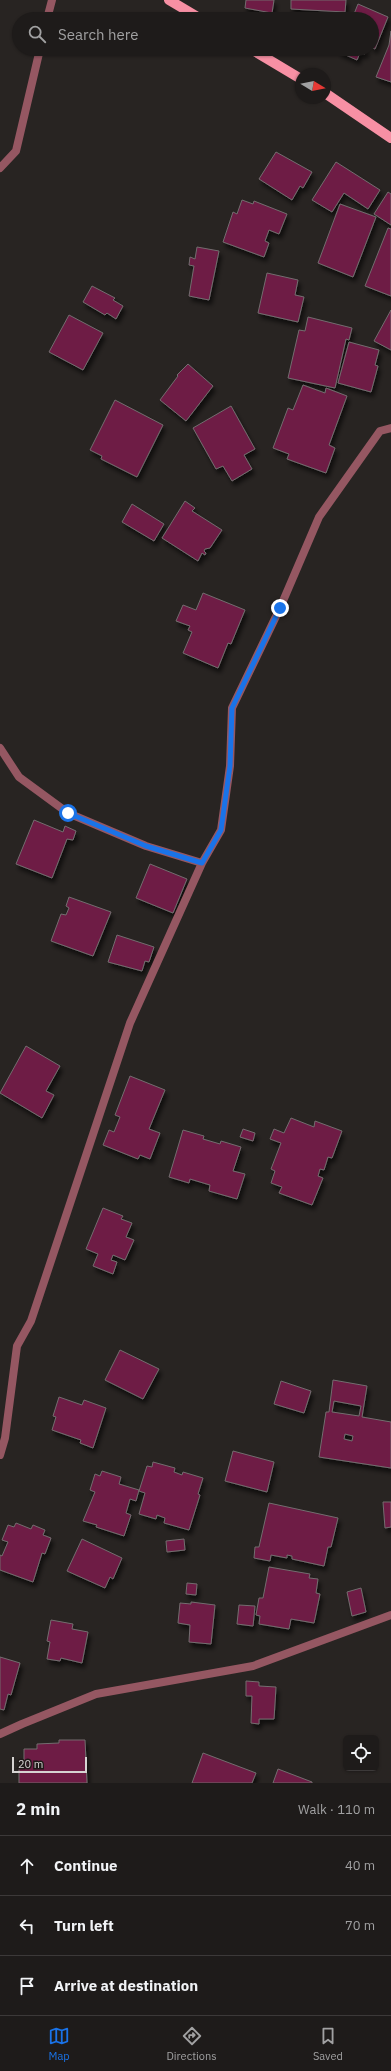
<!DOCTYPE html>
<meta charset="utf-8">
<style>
:root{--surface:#1e1b1a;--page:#2b2827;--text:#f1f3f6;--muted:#a1a1a2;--line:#3c3939;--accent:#1a73e8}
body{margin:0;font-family:"IBM Plex Sans",sans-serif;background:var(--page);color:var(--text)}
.controls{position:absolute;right:12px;bottom:12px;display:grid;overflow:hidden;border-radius:6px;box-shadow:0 1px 3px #0004}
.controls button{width:36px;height:36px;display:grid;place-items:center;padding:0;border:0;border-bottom:1px solid var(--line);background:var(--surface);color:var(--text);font:20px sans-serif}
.compass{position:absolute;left:295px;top:68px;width:36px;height:36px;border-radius:50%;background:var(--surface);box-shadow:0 1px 3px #0004;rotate:100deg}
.scale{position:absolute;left:12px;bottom:10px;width:75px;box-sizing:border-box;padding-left:4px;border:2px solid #d6d3d2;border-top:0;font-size:11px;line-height:14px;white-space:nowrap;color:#d6d3d2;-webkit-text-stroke:3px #1f1a19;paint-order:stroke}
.stop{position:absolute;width:12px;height:12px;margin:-9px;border:3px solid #1a73e8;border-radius:50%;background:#fff}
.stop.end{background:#1a73e8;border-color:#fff;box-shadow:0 1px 4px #0008}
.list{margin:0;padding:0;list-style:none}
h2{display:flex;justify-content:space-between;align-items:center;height:52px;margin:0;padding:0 16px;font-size:17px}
h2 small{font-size:13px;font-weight:400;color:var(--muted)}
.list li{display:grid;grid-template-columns:26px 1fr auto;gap:12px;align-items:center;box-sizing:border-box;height:60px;padding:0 16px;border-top:1px solid var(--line)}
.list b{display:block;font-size:15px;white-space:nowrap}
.list em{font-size:13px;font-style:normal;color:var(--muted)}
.icon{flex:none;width:22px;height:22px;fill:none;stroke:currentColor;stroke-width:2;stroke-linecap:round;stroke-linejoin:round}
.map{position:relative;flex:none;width:391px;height:1783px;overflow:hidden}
.search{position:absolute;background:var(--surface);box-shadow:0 1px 3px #0004;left:12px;right:12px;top:12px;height:44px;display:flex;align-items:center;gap:10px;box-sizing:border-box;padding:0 14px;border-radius:22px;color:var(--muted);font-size:15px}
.sheet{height:232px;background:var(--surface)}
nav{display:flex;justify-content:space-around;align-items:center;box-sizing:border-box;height:56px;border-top:1px solid var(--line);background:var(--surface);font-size:11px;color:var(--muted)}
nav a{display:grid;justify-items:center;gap:2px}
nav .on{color:var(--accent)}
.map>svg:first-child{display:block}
.building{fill:#6e1a44;stroke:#736d6f;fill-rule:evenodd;filter:url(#shadow)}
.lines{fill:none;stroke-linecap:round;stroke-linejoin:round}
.minor{stroke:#955762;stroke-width:8}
.primary{stroke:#f790a4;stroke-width:10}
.route{stroke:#1a73e8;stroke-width:5}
</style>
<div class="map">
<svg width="391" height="1783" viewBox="0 0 391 1783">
<defs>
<filter id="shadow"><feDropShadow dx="2.5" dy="4.5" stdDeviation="2" flood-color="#0009"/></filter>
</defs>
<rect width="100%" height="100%" fill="#282422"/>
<path class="building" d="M246 0H274L272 13 245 8Z
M291 0H346L345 12 291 9Z
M358 4 388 17 375 49 372 48V19H352Z
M391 31V82L376 77 389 45Z
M340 49H367L365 54 360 53 357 60 339 52Z
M276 152 312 172 303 188 300 186 292 200 259 179Z
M336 162 380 190 368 209 344 193 332 212 312 200Z
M388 192 391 194V225L374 214Z
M242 200 253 204 254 201 287 214 279 234 269 230 265 241 269 243 264 257 223 242 233 212 237 214Z
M340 204 376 217 353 277 318 263Z
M388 228 391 229V296L365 286Z
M197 247 219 251 209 300 189 296 194 266 189 265 190 257 195 259Z
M267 273 298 280 295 295 304 297 298 322 258 313Z
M92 286 115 298 113 300 123 306 116 319 107 313 105 315 83 302Z
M391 310V350L374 341Z
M69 315 103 333 83 370 49 352Z
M308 317 352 328 349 340 346 339 335 388 288 378 299 330 305 331Z
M349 342 379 350 375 365 378 366 371 392 338 383Z
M188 364 213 386 186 421 160 400 178 376 177 375Z
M303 385 325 393 326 388 347 396 329 445 335 448 326 473 287 459 289 454 273 448 288 408 293 410Z
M115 400 163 425 137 477 101 459 102 456 90 450Z
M231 406 255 449 244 455 252 469 232 481 223 466 216 469 193 428Z
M185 501 195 508 192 511 222 530 210 548 205 549 204 551 206 553 205 555 202 553 198 561 162 538Z
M132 504 164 524 154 541 122 522Z
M203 593 245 610 231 644 228 643 218 668 183 653 192 632 188 630 190 626 176 621 183 605 196 610Z
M34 820 63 832 65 826 76 831 73 840 67 839 52 878 16 864Z
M150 864 187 879 173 913 136 898Z
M69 897 111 912 93 956 51 941 61 914 66 915 69 908 66 906Z
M117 935 154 947 149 962 145 961 142 971 108 962Z
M26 1046 60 1066 46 1091 54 1095 42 1118 0 1093Z
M130 1076 165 1090 149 1129 160 1133 150 1159 140 1155 138 1159 103 1145 109 1130 114 1132 120 1117 115 1115Z
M291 1118 314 1127 315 1121 342 1131 332 1158 328 1157 324 1170 320 1169 318 1176 323 1178 312 1205 279 1193 282 1187 271 1183 275 1171 271 1169 281 1143 270 1139 274 1129 284 1133Z
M243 1129 255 1133 253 1141 240 1137Z
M183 1130 204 1136 203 1139 220 1144 221 1141 241 1147 233 1171 245 1174 237 1199 209 1191 210 1185 190 1179 189 1183 169 1177Z
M103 1208 123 1216 121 1219 132 1223 126 1237 134 1240 125 1260 113 1255 111 1260 117 1262 113 1274 93 1266 98 1254 86 1249Z
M120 1350 159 1369 143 1399 105 1380Z
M333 1380 367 1386 362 1417 391 1422V1468L319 1457 326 1412H329ZM334 1401 361 1406 359 1416 332 1412ZM345 1434 353 1436 352 1441 344 1439Z
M281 1381 311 1391 304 1413 274 1404Z
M59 1397 82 1405 84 1400 106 1408 93 1448 80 1443 81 1440 52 1430 56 1417 53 1416Z
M233 1451 274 1462 267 1492 225 1481Z
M153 1462 175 1468 174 1472 182 1475 183 1472 203 1478 198 1494 200 1495 189 1530 164 1523 165 1518 157 1515 156 1519 139 1514 145 1493 139 1491 147 1466 152 1467Z
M102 1471 121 1477 119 1484 139 1490 136 1501 130 1499 126 1513 131 1515 124 1536 96 1527 97 1525 83 1521 95 1492 90 1490 95 1474 100 1476Z
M383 1502H391V1527L385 1528Z
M269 1503 338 1518 331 1547H328L324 1566 292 1559V1556L287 1555V1558L271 1555 270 1561 254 1558 255 1547H259Z
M16 1523 31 1529 33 1525 45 1530 43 1535 51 1538 45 1554 42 1553 33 1582 0 1570V1555L2 1556 8 1542 2 1540 8 1525 14 1527Z
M82 1539 122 1558 113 1579 110 1577 105 1588 67 1571Z
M184 1539 185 1550 167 1552 166 1541Z
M269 1567 310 1574 309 1578 318 1579 316 1593 320 1594 314 1623 291 1619 289 1629 259 1624 260 1616 256 1615 259 1598H263Z
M187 1583 197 1584 196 1595 186 1594Z
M361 1588 366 1612 352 1616 347 1592Z
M191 1602 215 1605 211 1644 189 1642 190 1625 178 1623 180 1603 191 1604Z
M239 1605 255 1606 253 1626 237 1624Z
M51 1620 73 1624 72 1629 88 1632 82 1663 61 1658 60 1661 47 1659 50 1642 47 1641Z
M0 1657 20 1663 11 1695 8 1694 4 1710 0 1709Z
M246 1681 259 1682V1686L276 1687 274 1719H259V1724L251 1723 252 1696H246Z
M59 1740H85L87 1783H19V1766H24V1749H37V1744L59 1743Z
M203 1753 256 1773 252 1783H192Z
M278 1769 312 1782V1783H273Z"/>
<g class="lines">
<path class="minor" d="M47 19 52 0
M0 168 16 151 40 49
M0 748 19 777 68 813 146 846 202 863
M0 1455 5 1438 17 1346 31 1321 130 1023 202 863 221 830 230 766 232 708 280 608 319 517 380 431 391 428
M0 1734 22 1724 96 1694 253 1666 391 1615"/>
<path class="primary" d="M169 0 201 19
M251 49 301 79
M325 93 391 138"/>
</g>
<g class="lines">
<path class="route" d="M68 813 146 846 202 863 221 830 230 766 232 708 280 608"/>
</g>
</svg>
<div class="controls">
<button><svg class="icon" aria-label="locate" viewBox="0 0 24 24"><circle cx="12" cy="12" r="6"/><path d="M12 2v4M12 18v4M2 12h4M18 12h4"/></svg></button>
</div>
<svg class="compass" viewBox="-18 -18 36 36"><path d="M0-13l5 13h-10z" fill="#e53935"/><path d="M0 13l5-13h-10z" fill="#a1a1a2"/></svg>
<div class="scale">20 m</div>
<div class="stop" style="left:68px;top:813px"></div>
<div class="stop end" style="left:280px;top:608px"></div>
<div class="search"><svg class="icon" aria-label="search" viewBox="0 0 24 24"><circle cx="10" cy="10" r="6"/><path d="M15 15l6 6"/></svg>Search here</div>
</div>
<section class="sheet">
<h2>2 min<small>Walk · 110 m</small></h2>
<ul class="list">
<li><svg class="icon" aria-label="ahead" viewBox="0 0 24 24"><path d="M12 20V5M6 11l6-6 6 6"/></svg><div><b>Continue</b></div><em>40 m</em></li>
<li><svg class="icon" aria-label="left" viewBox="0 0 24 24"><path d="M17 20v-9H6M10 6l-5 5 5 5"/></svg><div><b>Turn left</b></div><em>70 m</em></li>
<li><svg class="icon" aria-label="arrive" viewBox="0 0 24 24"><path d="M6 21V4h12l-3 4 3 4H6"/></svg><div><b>Arrive at destination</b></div></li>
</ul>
</section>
<nav>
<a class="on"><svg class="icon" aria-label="map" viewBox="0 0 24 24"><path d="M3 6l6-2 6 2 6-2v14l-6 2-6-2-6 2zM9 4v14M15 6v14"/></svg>Map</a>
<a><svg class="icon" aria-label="directions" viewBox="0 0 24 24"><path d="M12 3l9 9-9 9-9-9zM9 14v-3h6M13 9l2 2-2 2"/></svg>Directions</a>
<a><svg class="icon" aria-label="saved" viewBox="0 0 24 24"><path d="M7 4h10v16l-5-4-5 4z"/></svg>Saved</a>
</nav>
